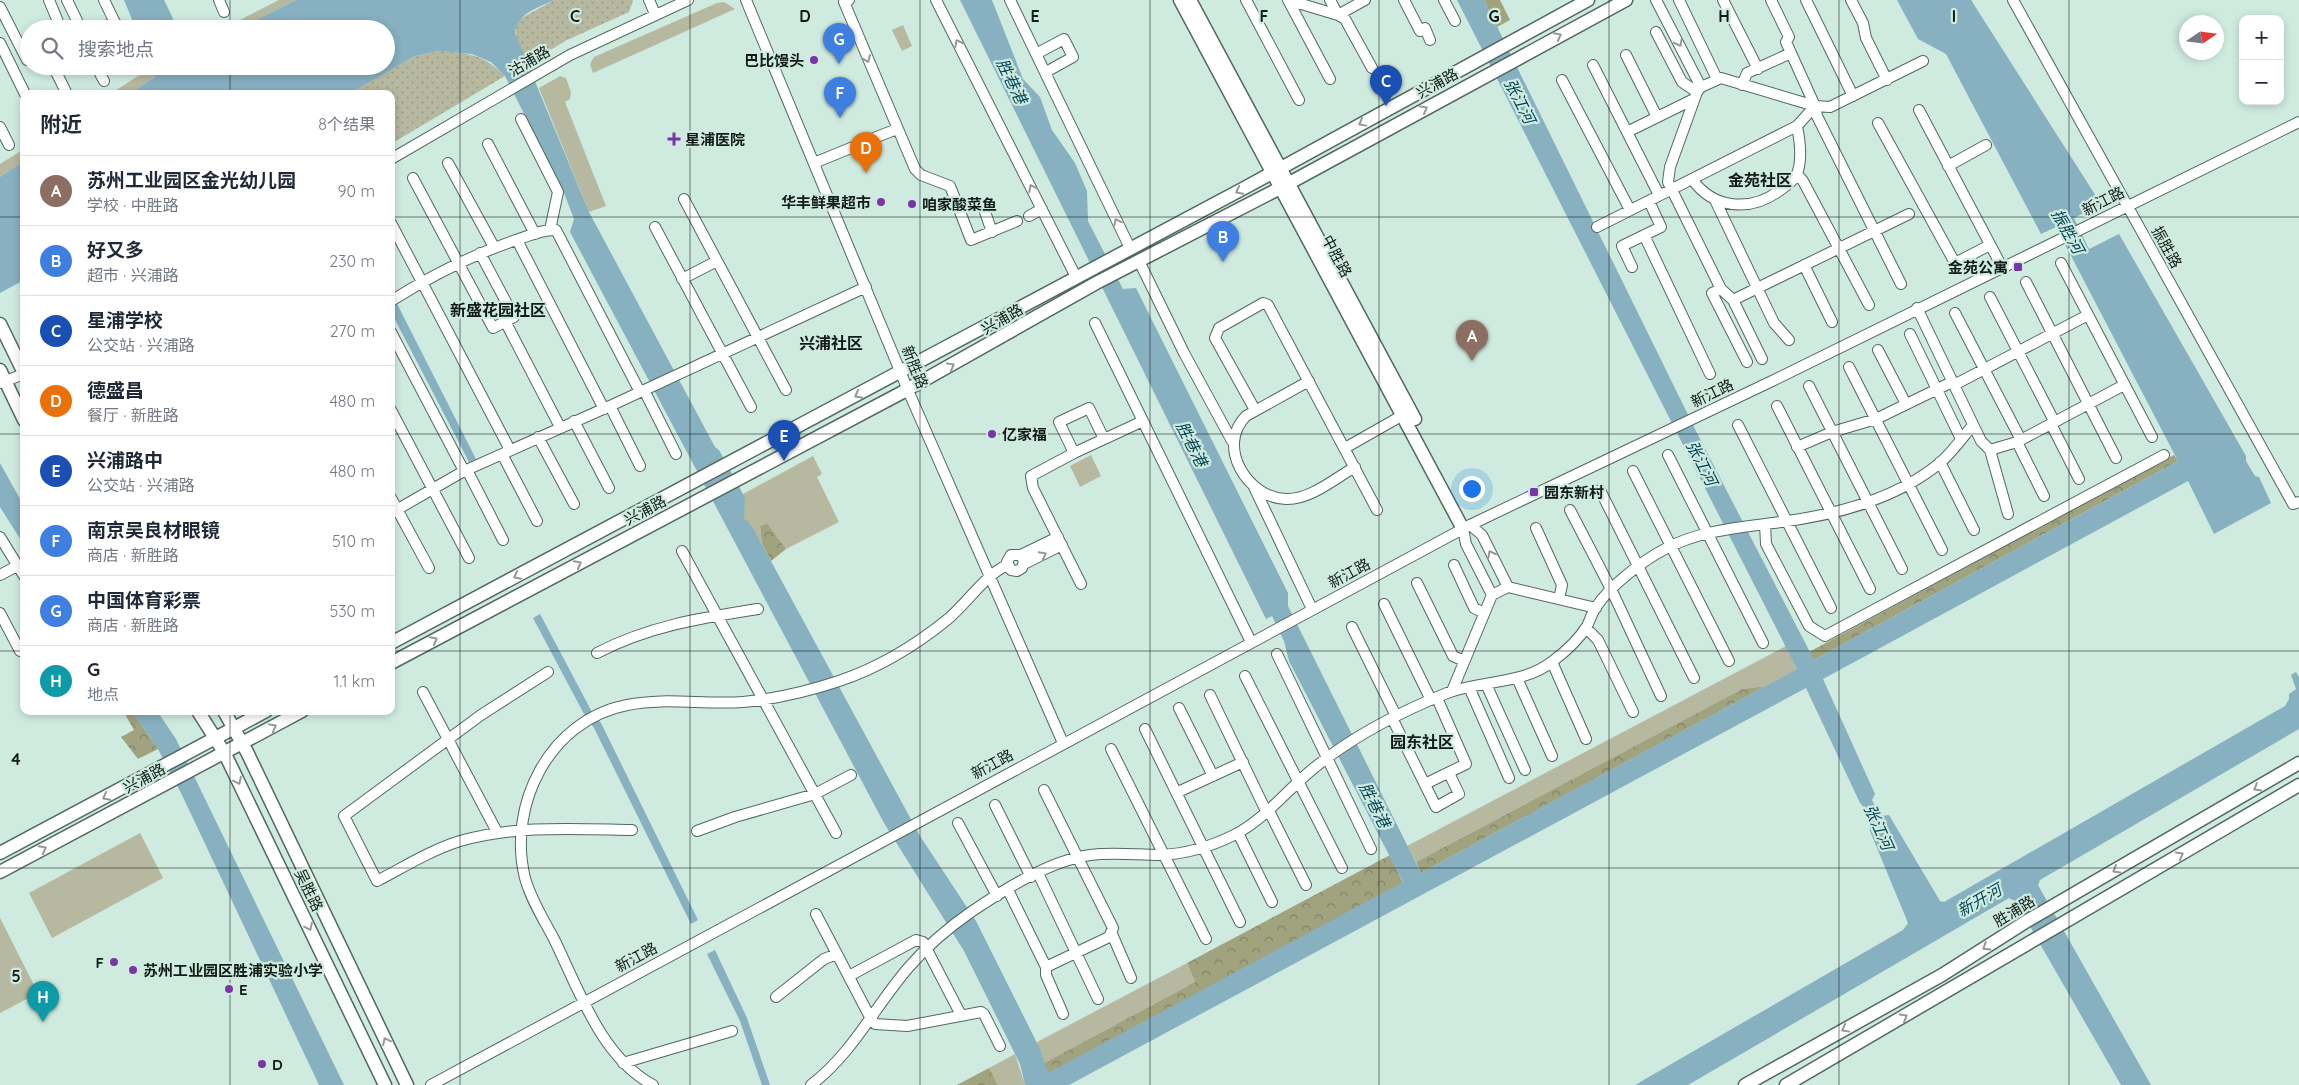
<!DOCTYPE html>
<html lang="zh">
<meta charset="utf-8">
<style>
:root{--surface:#fff;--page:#f6f6f7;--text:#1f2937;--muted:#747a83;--line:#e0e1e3;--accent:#7934a8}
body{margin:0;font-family:Quicksand,"Noto Sans SC",sans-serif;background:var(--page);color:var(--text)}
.controls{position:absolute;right:15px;top:15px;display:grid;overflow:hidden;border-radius:10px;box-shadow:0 2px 8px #0003}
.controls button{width:45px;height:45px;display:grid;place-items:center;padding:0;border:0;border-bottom:1px solid var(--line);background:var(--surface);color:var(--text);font:25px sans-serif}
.compass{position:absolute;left:2179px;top:15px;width:45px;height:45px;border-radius:50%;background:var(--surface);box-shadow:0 2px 8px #0003;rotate:77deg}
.you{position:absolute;left:1471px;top:488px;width:18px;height:18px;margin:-12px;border:4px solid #fff;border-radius:50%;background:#1a73e8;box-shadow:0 0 0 8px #1a73e833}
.badge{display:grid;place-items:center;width:32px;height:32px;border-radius:50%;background:var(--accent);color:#fff;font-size:16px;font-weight:700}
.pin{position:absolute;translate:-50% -41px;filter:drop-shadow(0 1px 2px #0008)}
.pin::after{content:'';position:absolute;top:26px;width:18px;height:15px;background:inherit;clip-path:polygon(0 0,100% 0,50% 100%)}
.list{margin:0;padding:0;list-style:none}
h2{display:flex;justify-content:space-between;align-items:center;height:65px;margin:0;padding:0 20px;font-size:21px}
h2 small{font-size:16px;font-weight:400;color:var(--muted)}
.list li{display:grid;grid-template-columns:32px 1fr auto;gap:15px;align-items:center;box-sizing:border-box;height:70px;padding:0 20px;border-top:1px solid var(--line)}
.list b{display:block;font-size:19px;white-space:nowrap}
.list p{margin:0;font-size:16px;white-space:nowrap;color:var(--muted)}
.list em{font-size:16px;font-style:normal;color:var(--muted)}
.icon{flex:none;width:28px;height:28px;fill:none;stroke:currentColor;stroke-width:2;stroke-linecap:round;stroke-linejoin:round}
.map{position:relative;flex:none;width:2299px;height:1085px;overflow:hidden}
.search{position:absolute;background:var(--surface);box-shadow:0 2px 8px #0003;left:20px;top:20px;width:375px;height:55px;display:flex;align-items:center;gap:12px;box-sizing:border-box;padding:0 18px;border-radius:28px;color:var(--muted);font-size:19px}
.panel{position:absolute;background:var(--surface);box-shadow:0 2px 8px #0003;left:20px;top:90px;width:375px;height:625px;border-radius:10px}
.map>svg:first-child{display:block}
.grass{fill:#b6b89f}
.forest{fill:url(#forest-crowns)}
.park{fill:url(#park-dots)}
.water{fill:#87b0c1}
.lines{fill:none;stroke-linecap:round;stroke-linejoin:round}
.minor-casing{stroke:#51695f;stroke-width:12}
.major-casing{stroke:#51695f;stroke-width:15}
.minor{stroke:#fff;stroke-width:10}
.major{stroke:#fff;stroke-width:12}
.oneway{stroke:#949897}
.grid{fill:none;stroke:#111b17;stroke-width:1;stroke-opacity:0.55}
.poi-dot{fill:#7934a8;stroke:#cfebdf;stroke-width:2}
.labels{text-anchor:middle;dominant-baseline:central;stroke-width:4.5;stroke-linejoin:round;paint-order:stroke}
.poi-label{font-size:15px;font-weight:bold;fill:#111b17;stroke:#cfebdf;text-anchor:start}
.street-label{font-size:15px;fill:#111b17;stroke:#cfebdf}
.water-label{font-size:16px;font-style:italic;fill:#054456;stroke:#cfebdf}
.neighbourhood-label{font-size:16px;font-weight:bold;fill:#111b17;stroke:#cfebdf}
.grid-label{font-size:16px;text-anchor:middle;font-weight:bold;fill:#111b17;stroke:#cfebdf;stroke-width:4.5;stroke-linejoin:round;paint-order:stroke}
</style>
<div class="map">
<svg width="2299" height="1085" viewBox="0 0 2299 1085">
<defs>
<pattern id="forest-crowns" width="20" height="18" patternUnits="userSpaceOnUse" patternTransform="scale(1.25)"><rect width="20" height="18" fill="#a0a37e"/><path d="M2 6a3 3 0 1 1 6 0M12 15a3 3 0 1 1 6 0" fill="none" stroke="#818466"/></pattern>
<pattern id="park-dots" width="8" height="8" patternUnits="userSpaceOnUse" patternTransform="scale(1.25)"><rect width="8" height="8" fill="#b6b89f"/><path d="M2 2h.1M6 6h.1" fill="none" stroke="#9b9e88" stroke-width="1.8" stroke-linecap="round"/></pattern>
</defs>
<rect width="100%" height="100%" fill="#cfebdf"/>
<path class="grass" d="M279 0H296L238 29H222Z
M724 2 735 9 593 73 590 64 594 57 717 3Z
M903 25 912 46 902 51 892 30Z
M154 66 155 77 129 94H110Z
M560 76 566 78 571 92 570 99 565 102 606 206 589 212 539 88Z
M24 149V161L0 177V164Z
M1091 455 1101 476 1080 487 1070 466Z
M813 456 822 474 817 477 839 522 786 549 767 523 760 526 762 544 744 518 743 494Z
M1786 646 1797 669 1766 686 1742 689 1416 862 1407 846Z
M140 833 163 878 52 938 29 893Z
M0 918 38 993 0 1013Z
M1187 963 1195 982 1044 1063 1037 1042Z
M1015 1054 1025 1085H998L989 1068Z"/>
<path class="forest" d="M1484 0H1500L1510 20 1497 27Z
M2174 455 2178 461 1814 660 1809 652Z
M767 523 786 549 771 561 762 544 760 526Z
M1766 686 1421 873 1416 862 1742 689Z
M123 711H132L158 749 138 759 121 737 134 730Z
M1390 855 1403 883 1047 1074 1044 1063 1195 982 1187 963Z
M989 1068 998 1085H957Z"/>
<path class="park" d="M554 0H632L633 1 629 12 565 41 528 64C521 50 511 36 518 20Z
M438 51C469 53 483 54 505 76L391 144V94H349L415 56Z"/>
<path class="water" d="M124 0H164L178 29H136Z
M296 0H554C538 8 517 13 515 33L589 212 715 447 719 450 743 494 745 498 744 518 752 526 920 836 976 921 1039 1047 1048 1073 1403 882 1289 661 1284 641 1272 616 1266 619 960 0H992L1023 79 1040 97 1052 130 1075 163 1087 191 1088 221 1123 289 1136 288 1288 593V606L1421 873 1797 669 1457 0H1484L1697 433 1814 660 2178 461 2056 227 2041 234 1946 54 1918 39 1897 0H1971L2101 204 2074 218 2089 249 2119 234 2246 456V461L2255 476 2259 477 2271 503 2214 534 2188 481 1823 679 1875 794 1872 800 1880 816 1889 815 1940 901 1944 902 2285 706 2289 699V694L2296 689 2291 675 2296 672 2299 677V729L2040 880 2038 885 2151 1085H2121L2016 902 2009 898 1688 1085H1635L1903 930 1908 923 1870 831C1870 820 1867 810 1860 803L1806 688 1069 1085H1025L1020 1064 964 951 884 823 570 232 574 219 564 193 505 76 491 62 472 54 438 51 415 56 349 94H129L155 77 154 66H386V29H238Z
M24 161V280L0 293V177Z
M391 292 476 459 469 462 391 312Z
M0 463 24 506V545L0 507Z
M540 614 592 712 601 723 698 920 691 924 594 728 584 714 533 618Z
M132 711H157L176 739 344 1085H319L182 795 158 749Z
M715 950 747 1018 770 1085H762L740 1021 707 954Z"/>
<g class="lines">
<g class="minor-casing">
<path id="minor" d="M49 0 61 29
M67 0 81 29
M104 0 118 29
M219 0 224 12
M649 0 655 14
M746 0 910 395 1063 743
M849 0 844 2 915 169 921 175 950 186 971 240 1017 221
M936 0 1076 277
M1010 0 1130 248
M1246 0 1299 100
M1288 0 1330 79
M1288 0 1338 15 1365 0
M1330 0 1338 15 1345 19 1372 68
M1404 0 1420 31 1425 28 1430 40
M1444 0 1455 21
M1656 0 1701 87
M1679 0 1717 79
M1723 0 1758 69
M1771 0 1789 37 1786 42 1815 106 1817 116 1901 284
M1806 0 1853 96
M1851 0 1863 23 1866 38 1887 80
M2013 0 2293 504 2299 502
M0 7 27 60
M100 29 115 22
M1656 32 1682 82 1697 92
M0 43 25 94
M1036 54 1064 39 1073 57 1046 72
M1626 55 1657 117
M1593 65 1659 195
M53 66 67 94
M96 66 104 81
M1562 80 1630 210
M1742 85 1747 73 1791 53
M1919 110 2002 267
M521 119 558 192 550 230
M1878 123 1955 263 1990 245
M0 127 9 145
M1627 132 1694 99
M869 140 897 129
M488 144 535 234
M391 159 570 55 688 0
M448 163 494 247
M814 163 863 143
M1948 166 1986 145
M1797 174 1803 181 1869 305
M413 178 493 328 514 317 480 253
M1692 179C1713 209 1750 212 1779 191 1785 187 1792 182 1796 176 1803 162 1800 141 1797 126
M684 199 786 390
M1715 200 1774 323 1789 340
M984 209 992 232
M1029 216 1042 209
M391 223 510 450
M655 227 751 407
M1597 227 1797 126 1815 106
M1644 235 1710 374
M517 240 604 409
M1139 261 1184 353 1232 441
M2061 263 2152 437
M1804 265 1832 322
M1632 267 1622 246 1661 227 1649 201
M682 279 717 261
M2026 282 2116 458
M1721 289 1712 293 1747 362
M1990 297 2054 421
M1733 300 1909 214
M391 301C432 275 474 254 519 239 531 235 544 229 556 230L640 392
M1917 308 1981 441 1990 450 2017 442 2124 385
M1955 313 2021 440
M505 321 560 427
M1095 323 1251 642
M391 332 464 471
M1910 334 1961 439
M1878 350 1906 404
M1762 359 1733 300 1721 289 1668 182 1670 167 1697 92 1701 87 1721 78 1815 106 1830 107 1923 61
M1849 367 1942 550
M1309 381 1246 416C1216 446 1247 498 1286 499 1310 500 1334 479 1355 467
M0 383 24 374
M1954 385 2088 315
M1809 386 1902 569
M644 390 676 454
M610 406 640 466
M1777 406 1870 589
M391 410 469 558
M1255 410 1215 338 1219 328 1263 303 1268 305 1377 510
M574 421 609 488
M2051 424 2079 479
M1738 425 1831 608
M538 437 574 504
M2017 442 2044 496
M1797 447 1832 432 1876 419 1952 382
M1345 448 1403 415
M1990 450 2008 514
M1074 453 1059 422 1089 408 1104 439
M502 454 537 521
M1668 455 1763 643
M1940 462 1974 530
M467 470 503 540
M1633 471 1729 661
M1254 487 1312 609
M1600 490 1694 678
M391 498 429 568
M1570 510 1612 591 1661 696
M391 513 464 471 610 406 866 287
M1765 524 1766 544 1809 626 1825 636 2164 455
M1470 525 1482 535 1508 587
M1536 528 1562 585 1559 599
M1463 529 1466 544 1492 595
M0 537 24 576
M682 551 836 833
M1021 555 1024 561 1022 568 1017 571 1011 570 1007 562 1011 555H1021L1058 537
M1024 564 1062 545
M1454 565 1474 608 1484 613
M0 575 17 566
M1417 583 1453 656 1464 661
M1081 584 1033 488 1031 476 1074 453 1143 421
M1384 604 1431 700
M0 613 20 651
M1352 627 1396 716
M1586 628 1598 640 1633 712
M597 653C649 626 701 618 758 609
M1277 654 1371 849
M1552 662 1586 739
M548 672 481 715 344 816 377 881C404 867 431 850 460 841 515 825 575 829 632 830
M1245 676 1342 868
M1517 678 1552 756
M1486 684 1525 770
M1469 687 1509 778
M1452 691 1492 595 1508 587 1596 608
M423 692 497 832
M1210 695 1266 811
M1179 708 1213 776
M1392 718 1436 807 1459 794 1449 773
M1145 729 1240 922
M1111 749 1206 939
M1425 784 1466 764 1437 698
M1044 790 1113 928 1109 937 1046 967V975L1063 1014
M1178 792 1243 762
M995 805 1031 877
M1268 809 1306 885
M958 823 997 896
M697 831 735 817 815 794 851 775
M1238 833 1272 902
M1038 873 1098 999
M1008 890 1046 967
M816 914 871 1019 875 1024 907 1026 981 1012 984 1014 1000 1046
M1112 934 1131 978
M849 976 916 940 923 942 961 1015
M776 997 824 959 837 954
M623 1063 732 1031
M431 1085 1470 525 1770 382 2299 122
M653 1085C601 1057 579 990 554 939 544 920 531 900 525 878 507 806 549 720 627 705 666 697 704 705 743 702 775 699 809 691 839 681 878 668 916 645 948 619 968 602 984 576 1007 565
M811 1085C853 1053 875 1006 909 967 927 946 948 928 971 912 1005 889 1049 861 1090 855 1113 852 1137 855 1160 855 1185 854 1212 846 1234 835 1264 820 1287 790 1314 768 1353 736 1400 712 1447 693 1481 680 1523 685 1553 661 1565 652 1579 639 1587 626 1590 620 1592 613 1596 607 1610 586 1642 561 1665 549 1698 531 1736 528 1773 523 1831 516 1895 501 1941 462 1953 451 1963 437 1973 425"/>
</g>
<g class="major-casing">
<path id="major" d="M1180 0 1463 529
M1190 0 1415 419
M0 324 24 373
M0 370 24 420
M391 643 1248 186 1588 0
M391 663 901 393 1098 282 1282 187 1626 0
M198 711 225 754 385 1085
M224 711 247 752 407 1085
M0 853 266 711
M0 872 302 711
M1745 1085 1942 975 2027 921 2299 763
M1786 1085 2299 785"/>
</g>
<use href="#minor" class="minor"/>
<use href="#major" class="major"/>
</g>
<defs><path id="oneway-chevron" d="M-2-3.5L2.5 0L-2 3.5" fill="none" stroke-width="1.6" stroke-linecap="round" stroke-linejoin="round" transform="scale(1.25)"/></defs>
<g class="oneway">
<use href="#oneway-chevron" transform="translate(1558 36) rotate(-28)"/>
<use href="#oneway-chevron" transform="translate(958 43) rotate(-117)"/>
<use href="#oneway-chevron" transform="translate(1679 43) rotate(63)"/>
<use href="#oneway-chevron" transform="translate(867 59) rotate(67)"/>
<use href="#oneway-chevron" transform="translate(1424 109) rotate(-29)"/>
<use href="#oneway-chevron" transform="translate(1362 123) rotate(151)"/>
<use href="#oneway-chevron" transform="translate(1032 188) rotate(-117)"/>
<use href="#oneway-chevron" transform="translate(1239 191) rotate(152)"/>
<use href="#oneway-chevron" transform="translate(1117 222) rotate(-116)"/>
<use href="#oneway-chevron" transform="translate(951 366) rotate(-29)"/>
<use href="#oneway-chevron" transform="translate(858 395) rotate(152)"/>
<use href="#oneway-chevron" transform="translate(1491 554) rotate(-117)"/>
<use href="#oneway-chevron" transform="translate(1043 555) rotate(-27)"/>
<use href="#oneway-chevron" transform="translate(578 564) rotate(-28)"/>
<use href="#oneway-chevron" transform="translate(517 576) rotate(152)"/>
<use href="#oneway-chevron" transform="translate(434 640) rotate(-28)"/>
<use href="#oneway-chevron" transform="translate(273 727) rotate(-29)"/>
<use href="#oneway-chevron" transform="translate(238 781) rotate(64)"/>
<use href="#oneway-chevron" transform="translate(2257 788) rotate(150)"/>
<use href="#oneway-chevron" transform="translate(106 797) rotate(152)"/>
<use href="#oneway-chevron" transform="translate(43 849) rotate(-28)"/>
<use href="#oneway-chevron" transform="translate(2180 855) rotate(-30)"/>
<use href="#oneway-chevron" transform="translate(2116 870) rotate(150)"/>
<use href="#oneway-chevron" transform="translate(309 927) rotate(64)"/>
<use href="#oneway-chevron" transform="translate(1986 947) rotate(148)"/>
<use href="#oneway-chevron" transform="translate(1904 1017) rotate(-30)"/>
<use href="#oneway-chevron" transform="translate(1845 1029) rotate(151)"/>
<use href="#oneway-chevron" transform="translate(386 1041) rotate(-116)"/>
</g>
<path class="grid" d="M230 0V29M460 0V1085M690 0V1085M920 0V1085M1150 0V1085M1379 0V1085M1609 0V1085M1839 0V1085M2069 0V1085M230 66V94M0 217H24M391 217H2299M0 434H24M391 434H2299M0 651H24M391 651H2299M230 711V1085M0 868H2299"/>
<g class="poi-dot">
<circle cx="814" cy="60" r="5"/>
<path d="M671.5 131.5h5v5h5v5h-5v5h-5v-5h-5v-5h5z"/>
<circle cx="881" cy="202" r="5"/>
<circle cx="912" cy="204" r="5"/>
<rect x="2013" y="262" width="10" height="10" rx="2.5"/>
<circle cx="992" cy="434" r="5"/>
<rect x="1529" y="487" width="10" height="10" rx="2.5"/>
<circle cx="114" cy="962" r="5"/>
<circle cx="133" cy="970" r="5"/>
<circle cx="229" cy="989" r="5"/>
<circle cx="262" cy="1064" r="5"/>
</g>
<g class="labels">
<g class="poi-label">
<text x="804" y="60" text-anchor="end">巴比馒头</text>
<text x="685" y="139">星浦医院</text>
<text x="871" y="202" text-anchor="end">华丰鲜果超市</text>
<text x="922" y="204">咱家酸菜鱼</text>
<text x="2008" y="267" text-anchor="end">金苑公寓</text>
<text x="1002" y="434">亿家福</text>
<text x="1544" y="492">园东新村</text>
<text x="104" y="962" text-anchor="end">F</text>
<text x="143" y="970">苏州工业园区胜浦实验小学</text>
<text x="239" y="989">E</text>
<text x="272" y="1064">D</text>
</g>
<g class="street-label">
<text transform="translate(529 61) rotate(-30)">沽浦路</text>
<text transform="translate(1437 83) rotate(-29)">兴浦路</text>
<text transform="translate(2103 201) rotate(-27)">新江路</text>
<text transform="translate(2167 247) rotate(61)">振胜路</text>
<text transform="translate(1337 256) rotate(62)">中胜路</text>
<text transform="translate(1002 319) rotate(-30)">兴浦路</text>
<text transform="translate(915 367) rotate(68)">新胜路</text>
<text transform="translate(1712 393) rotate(-26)">新江路</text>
<text transform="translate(645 510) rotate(-28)">兴浦路</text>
<text transform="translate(1349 573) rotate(-28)">新江路</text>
<text transform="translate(992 764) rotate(-28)">新江路</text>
<text transform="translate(144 778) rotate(-28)">兴浦路</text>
<text transform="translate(309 890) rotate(64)">吴胜路</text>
<text transform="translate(2014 911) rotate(-31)">胜浦路</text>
<text transform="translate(636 957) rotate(-28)">新江路</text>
</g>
<g class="water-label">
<text transform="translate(1012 81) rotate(64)">胜巷港</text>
<text transform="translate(1520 101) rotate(63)">张江河</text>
<text transform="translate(2068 231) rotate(61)">振胜河</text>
<text transform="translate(1192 444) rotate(63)">胜巷港</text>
<text transform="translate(1702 463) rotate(63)">张江河</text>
<text transform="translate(1375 805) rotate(63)">胜巷港</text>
<text transform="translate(1879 827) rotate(66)">张江河</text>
<text transform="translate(1979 900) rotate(-30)">新开河</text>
</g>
<g class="neighbourhood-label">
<text x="1760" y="180">金苑社区</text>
<text x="498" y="310">新盛花园社区</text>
<text x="831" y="343">兴浦社区</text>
<text x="1422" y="742">园东社区</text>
</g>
</g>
<g class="grid-label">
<text x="575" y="22">C</text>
<text x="805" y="22">D</text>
<text x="1035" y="22">E</text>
<text x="1264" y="22">F</text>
<text x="1494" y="22">G</text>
<text x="1724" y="22">H</text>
<text x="1954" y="22">I</text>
<text x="16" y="765">4</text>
<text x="16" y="982">5</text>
</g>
</svg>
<div class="controls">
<button>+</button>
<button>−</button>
</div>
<svg class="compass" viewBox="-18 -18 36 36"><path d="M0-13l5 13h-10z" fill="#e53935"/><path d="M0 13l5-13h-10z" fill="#747a83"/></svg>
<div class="you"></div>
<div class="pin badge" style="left:1472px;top:361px;background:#8d6e63">A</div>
<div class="pin badge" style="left:1223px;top:262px;background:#3f7fe0">B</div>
<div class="pin badge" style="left:1386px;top:106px;background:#1a4fb4">C</div>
<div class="pin badge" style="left:866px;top:173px;background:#e8710a">D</div>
<div class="pin badge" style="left:784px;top:461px;background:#1a4fb4">E</div>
<div class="pin badge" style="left:840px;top:118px;background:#3f7fe0">F</div>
<div class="pin badge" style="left:839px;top:64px;background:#3f7fe0">G</div>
<div class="pin badge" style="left:43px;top:1022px;background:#0f9aa8">H</div>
<div class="search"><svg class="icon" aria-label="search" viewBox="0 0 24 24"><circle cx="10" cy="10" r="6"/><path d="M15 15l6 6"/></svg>搜索地点</div>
<section class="panel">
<h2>附近<small>8个结果</small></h2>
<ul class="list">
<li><span class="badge" style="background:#8d6e63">A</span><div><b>苏州工业园区金光幼儿园</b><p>学校 · 中胜路</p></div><em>90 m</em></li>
<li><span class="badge" style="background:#3f7fe0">B</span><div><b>好又多</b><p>超市 · 兴浦路</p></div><em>230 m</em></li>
<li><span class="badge" style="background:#1a4fb4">C</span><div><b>星浦学校</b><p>公交站 · 兴浦路</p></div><em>270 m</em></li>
<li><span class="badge" style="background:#e8710a">D</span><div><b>德盛昌</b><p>餐厅 · 新胜路</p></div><em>480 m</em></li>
<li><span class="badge" style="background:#1a4fb4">E</span><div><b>兴浦路中</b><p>公交站 · 兴浦路</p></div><em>480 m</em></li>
<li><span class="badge" style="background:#3f7fe0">F</span><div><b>南京吴良材眼镜</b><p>商店 · 新胜路</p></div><em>510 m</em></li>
<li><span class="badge" style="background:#3f7fe0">G</span><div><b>中国体育彩票</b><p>商店 · 新胜路</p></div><em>530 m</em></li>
<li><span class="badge" style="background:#0f9aa8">H</span><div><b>G</b><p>地点</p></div><em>1.1 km</em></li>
</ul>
</section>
</div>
